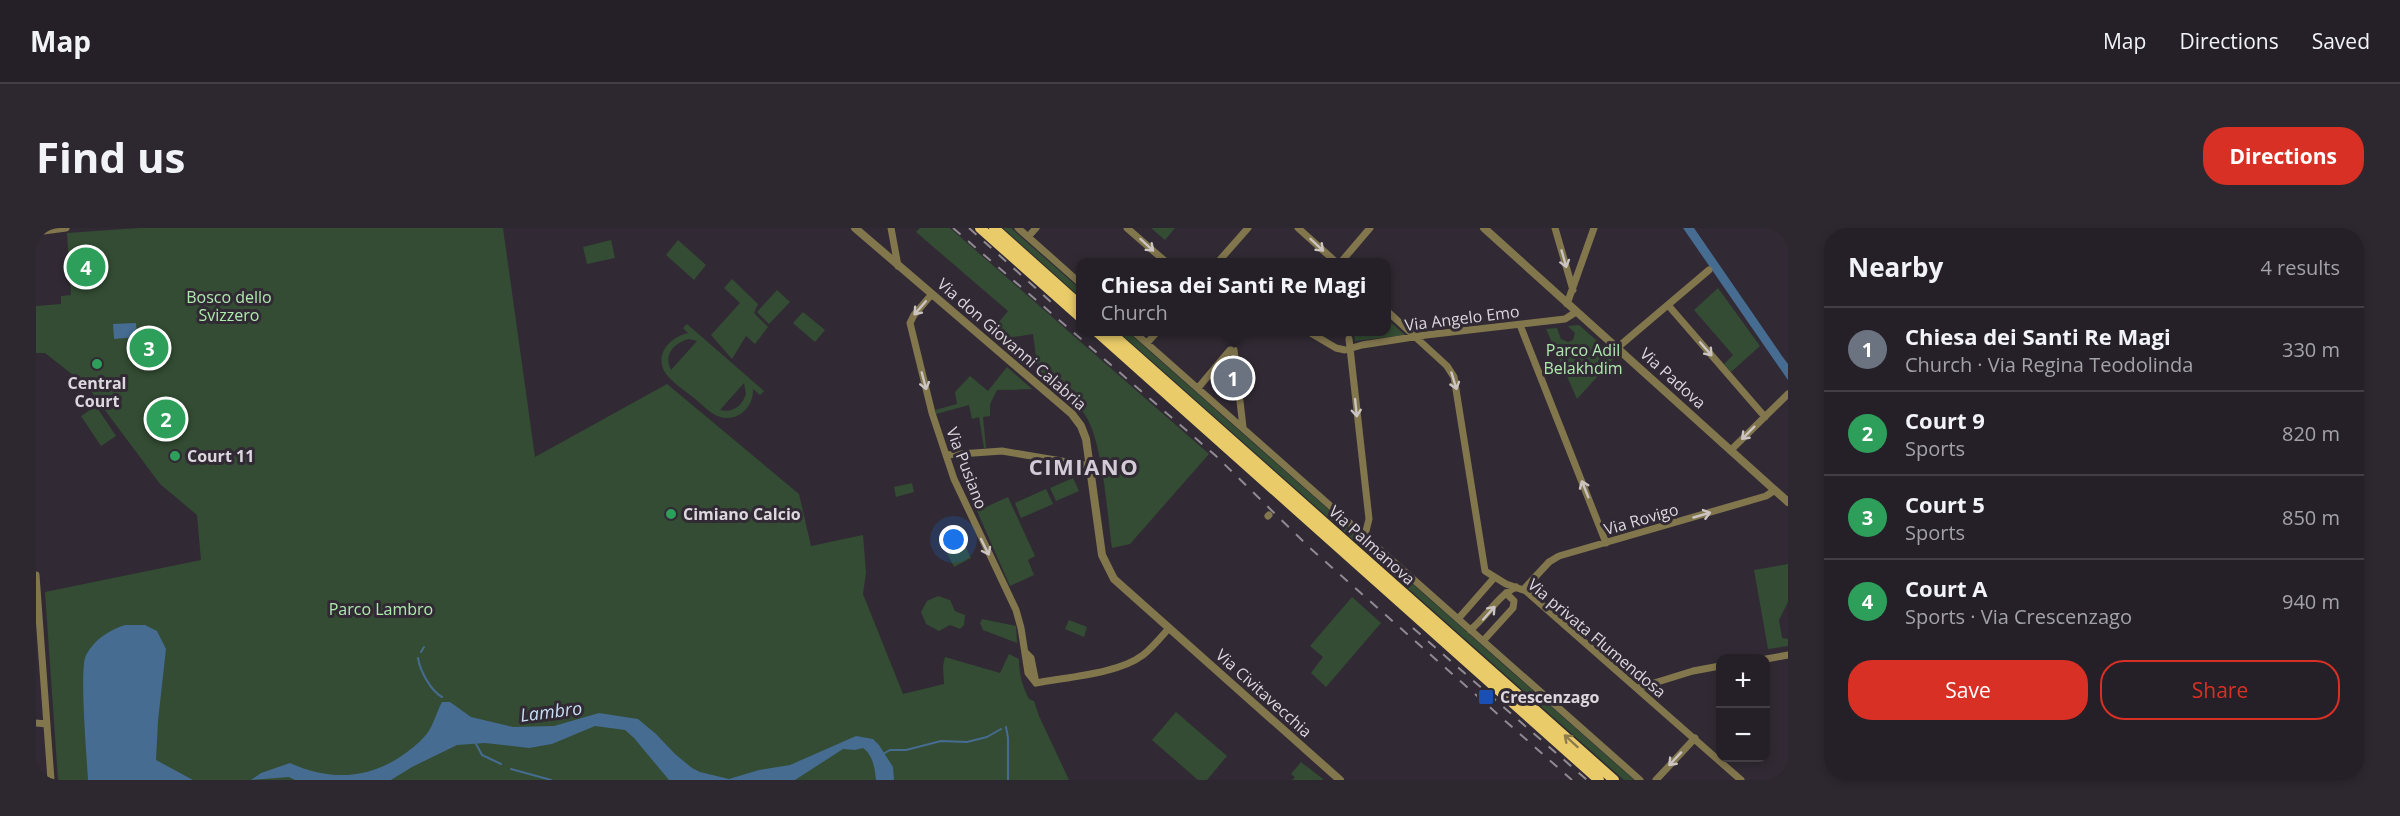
<!DOCTYPE html>
<meta charset="utf-8">
<style>
:root{--surface:#252027;--page:#2d282f;--text:#f1f3f6;--muted:#a3a3a7;--line:#423e44;--accent:#d93025}
body{margin:0;font-family:"Open Sans",sans-serif;background:var(--page);color:var(--text)}
.controls{position:absolute;right:18px;bottom:18px;display:grid;overflow:hidden;border-radius:12px;box-shadow:0 3px 9px #0003}
.controls button{width:54px;height:54px;display:grid;place-items:center;padding:0;border:0;border-bottom:2px solid var(--line);background:var(--surface);color:var(--text);font:30px sans-serif}
.you{position:absolute;left:918px;top:312px;width:21px;height:21px;margin:-15px;border:4px solid #fff;border-radius:50%;background:#1a73e8;box-shadow:0 0 0 9px #1a73e833}
.badge{display:grid;place-items:center;width:39px;height:39px;border-radius:50%;background:var(--accent);color:#fff;font-size:20px;font-weight:700}
.pin{position:absolute;translate:-50% -50%;border:3px solid #fff;box-shadow:0 2px 6px #0006}
.popup{position:absolute;left:1040px;top:30px;width:315px;height:78px;box-sizing:border-box;display:grid;place-content:center;border-radius:12px;background:var(--surface);filter:drop-shadow(0 2px 4px #0005);font-size:20px;white-space:nowrap;color:var(--muted)}
.popup b{font-size:22px;color:var(--text)}
.popup::after{content:'';position:absolute;left:50%;top:100%;margin-left:-12px;border:12px solid transparent;border-top-color:var(--surface)}
.list{margin:0;padding:0;list-style:none}
h2{display:flex;justify-content:space-between;align-items:center;height:78px;margin:0;padding:0 24px;font-size:26px}
h2 small{font-size:20px;font-weight:400;color:var(--muted)}
.list li{display:grid;grid-template-columns:39px 1fr auto;gap:18px;align-items:center;box-sizing:border-box;height:84px;padding:0 24px;border-top:2px solid var(--line)}
.list b{display:block;font-size:22px;white-space:nowrap}
.list p{margin:0;font-size:20px;white-space:nowrap;color:var(--muted)}
.list em{font-size:20px;font-style:normal;color:var(--muted)}
.actions{display:flex;gap:12px;padding:18px 24px}
.actions a{flex:1;padding:14px 0;border:2px solid var(--accent);border-radius:24px;text-align:center;font-size:21px;color:var(--accent)}
.actions .main{background:var(--accent);color:#fff}
.map{position:relative;flex:none;width:1752px;height:552px;overflow:hidden;border-radius:24px}
header{display:flex;align-items:center;gap:36px;box-sizing:border-box;height:84px;padding:0 30px;background:var(--surface);border-bottom:2px solid var(--line)}
header strong{font-size:28px}
nav{display:flex;gap:33px;margin-inline-start:auto;font-size:21px}
.intro{display:flex;align-items:center;justify-content:space-between;box-sizing:border-box;height:144px;padding:0 36px}
h1{margin:0;font-size:42px}
.button{padding:15px 27px;border-radius:24px;background:var(--accent);color:#fff;font-size:21px;font-weight:700}
main{display:flex;gap:36px;padding:0 36px}
aside{flex:1;background:var(--surface);border-radius:24px;box-shadow:0 3px 9px #0003}
.map>svg:first-child{display:block}
.green{fill:#334c33;fill-rule:evenodd}
.water{fill:#466c91}
.lines{fill:none;stroke-linecap:round;stroke-linejoin:round}
.stream{stroke:#466c91;stroke-width:2}
.minor{stroke:#82764d;stroke-width:7}
.tertiary{stroke:#82764d;stroke-width:8}
.trunk{stroke:#e9cc69;stroke-width:10}
.rail{stroke:#908b93;stroke-width:2;stroke-dasharray:10 10;stroke-linecap:butt}
.oneway{stroke:#cbc4c2}
.oneway2{stroke:#8d7b4e}
.leisure-dot{fill:#2e9e5b;stroke:#312a34;stroke-width:2}
.transit-dot{fill:#1a4fb4;stroke:#312a34;stroke-width:2}
.labels{text-anchor:middle;dominant-baseline:central;stroke-width:6;stroke-linejoin:round;paint-order:stroke}
.park-label{font-size:16px;fill:#aeeaad;stroke:#312a34}
.street-label{font-size:16px;fill:#ddd8df;stroke:#312a34}
.poi-label{font-size:16px;font-weight:bold;fill:#ddd8df;stroke:#312a34;text-anchor:start}
.water-label{font-size:18px;font-style:italic;fill:#c8dff7;stroke:#312a34}
.district-label{font-size:22px;font-weight:bold;letter-spacing:1.5px;fill:#d4cbd8;stroke:#312a34}
</style>
<header>
<strong>Map</strong>
<nav><a>Map</a><a>Directions</a><a>Saved</a></nav>
</header>
<div class="intro"><h1>Find us</h1><a class="button">Directions</a></div>
<main>
<div class="map">
<svg width="1752" height="552" viewBox="0 0 1752 552">
<rect width="100%" height="100%" fill="#312a34"/>
<path class="green" d="M103 0H467L499 229 631 156 763 266 775 318 827 307 830 345 827 366 867 466 908 456 907 438 909 429 964 445 973 426 983 431C983 446 986 457 993 471L998 473 1003 488 1033 552H22L9 364 165 332 161 287 124 256 51 158 9 125H0V78L25 76V68L35 67 31 5Z
M884 0H914L1173 226 1094 316 1076 320C1071 286 1067 209 1047 184 1036 169 1017 155 1002 143L997 106 965 111 955 104 972 83 880 4Z
M967 0H975L1044 61V69Z
M1115 0H1139L1129 12Z
M575 12 579 30 551 36 547 19Z
M642 12 670 37 658 52 630 27Z
M696 51 722 76 718 85 732 99 719 116 710 108 696 131 675 107 704 75 688 60Z
M1682 60 1724 118 1695 144 1688 136 1697 127 1658 82Z
M741 62 754 74 733 96 721 84Z
M767 84 789 102 779 114 757 95Z
M1350 90 1369 107 1319 113 1318 104H1350Z
M651 96 728 163 724 167 717 161C718 179 702 194 684 189 674 186 666 176 658 170 649 163 637 155 630 146 617 127 634 109 652 105L647 100ZM653 111 661 113 635 142C627 126 638 115 653 111ZM708 155 710 166C706 178 697 185 684 182Z
M1543 97 1579 129 1541 171 1510 101 1521 100 1525 111 1532 114 1537 112 1539 105 1532 98Z
M1083 104H1092L1598 552H1588Z
M971 139 996 161 961 162 954 176V188L947 189 950 220H948L943 189 936 191 933 177 900 186 899 182 921 176 919 164 934 148 952 163Z
M60 178 80 208 65 218 45 188Z
M1037 250 1043 263 1020 273 1014 260Z
M876 255 878 264 860 269 858 259Z
M1010 261 1017 276 985 290 979 275Z
M972 269 999 328 992 332 998 347 974 358 941 283Z
M926 312 935 330 918 339 909 321Z
M1752 336V374L1743 392 1746 410 1752 411V418L1732 421 1718 342Z
M902 368 914 372 919 383 929 387 928 397 924 401 914 397 903 403 890 396 885 384 891 373Z
M1316 369 1345 395 1290 459 1275 445 1287 429 1274 418Z
M946 391 980 398 981 415 947 402 944 395Z
M1033 392 1051 399 1048 409 1029 401Z
M1140 484 1191 528 1171 552H1162L1116 512Z
M1265 534 1287 551V552H1256L1259 549 1255 546Z"/>
<path class="water" d="M1647 0H1658L1746 128 1752 136V152Z
M100 95 101 109 78 111 77 96Z
M89 397H109L121 403 130 421 122 493 120 532 157 552H52C51 531 43 441 50 427 60 410 72 403 89 397Z
M406 474H414L435 489 477 499 518 498 563 485 602 491 620 506 639 526 656 540 664 544 693 551 723 542 754 537 820 508 837 511 843 517 857 539 858 552H840C839 541 837 527 827 520L819 522 807 521 759 552H633L598 510 589 502 559 498 516 516 493 520 449 515 421 517 376 539 355 552H259L253 549 215 552 225 545 254 535C291 552 329 552 364 529 373 523 382 516 389 508 397 499 400 485 406 474Z"/>
<g class="lines">
<path class="stream" d="M385 424 388 419
M382 430C384 443 395 463 406 469
M970 499 972 510V552
M439 514 446 527 465 536
M847 526 854 522H870L905 513 931 514 951 509 965 501
M475 541 515 552"/>
<path class="minor" d="M855 0 862 38
M982 0 1044 55
M1091 0 1130 34
M1262 0 1300 34
M1519 0 1537 62
M0 4 30 0
M992 9 1000 0
M1182 34 1212 0
M1305 34 1334 0
M896 66 878 87 874 95 896 185 918 251 980 382 985 400 992 445 1000 455
M1531 76 1558 0
M1632 77 1729 189
M1350 82 1411 138 1418 149 1449 343 1470 356 1490 363 1705 552
M1484 97 1570 315
M1098 104 1604 552
M1273 104 1300 120 1309 122 1326 117 1390 107 1529 91 1540 84
M1313 111 1333 291 1329 307
M1111 115 1121 104
M1581 120 1673 42
M1162 160 1194 122H1198L1207 199
M1695 222 1752 166
M910 227 966 223 1055 238
M1232 288 1233 287
M0 347 15 552
M1488 361 1513 334 1523 328 1730 268 1739 262
M1422 391 1458 350
M1434 402C1450 390 1462 367 1480 359
M1447 413 1477 380 1478 373 1470 365
M989 424 995 430 1000 455
M1730 431 1752 427
M1000 455C1031 449 1082 446 1107 427 1117 419 1125 409 1133 400
M1602 460 1657 443 1684 438
M0 495 11 496
M1620 552 1659 510"/>
<path class="tertiary" d="M819 0 1036 186 1045 198 1050 211 1066 327 1078 351 1304 552
M1448 0 1752 274"/>
<path class="trunk" d="M944 0 1044 89
M958 0 1044 77
M1061 104 1563 552
M1074 104 1578 552"/>
<path class="rail" d="M917 0 1180 228 1274 320 1536 552
M933 0 1015 74
M1377 400 1551 552"/>
</g>
<defs><path id="oneway-shaft" d="M-6 0H5M1.5-3L5.5 0L1.5 3" fill="none" stroke-width="1.6" stroke-linecap="round" stroke-linejoin="round" transform="scale(1.5)"/></defs>
<g class="oneway">
<use href="#oneway-shaft" transform="translate(1111 17) rotate(42)"/>
<use href="#oneway-shaft" transform="translate(1281 17) rotate(43)"/>
<use href="#oneway-shaft" transform="translate(1528 31) rotate(74)"/>
<use href="#oneway-shaft" transform="translate(884 80) rotate(131)"/>
<use href="#oneway-shaft" transform="translate(1670 121) rotate(49)"/>
<use href="#oneway-shaft" transform="translate(888 153) rotate(75)"/>
<use href="#oneway-shaft" transform="translate(1418 153) rotate(73)"/>
<use href="#oneway-shaft" transform="translate(1320 180) rotate(84)"/>
<use href="#oneway-shaft" transform="translate(1712 205) rotate(135)"/>
<use href="#oneway-shaft" transform="translate(1549 261) rotate(-112)"/>
<use href="#oneway-shaft" transform="translate(1666 287) rotate(-16)"/>
<use href="#oneway-shaft" transform="translate(949 319) rotate(64)"/>
<use href="#oneway-shaft" transform="translate(1453 385) rotate(-48)"/>
<use href="#oneway-shaft" transform="translate(1639 531) rotate(133)"/>
</g>
<use class="oneway2" href="#oneway-shaft" transform="translate(1535 513) rotate(-138)"/>
<g class="leisure-dot">
<circle cx="61" cy="136" r="6"/>
<circle cx="139" cy="228" r="6"/>
<circle cx="635" cy="286" r="6"/>
</g>
<rect class="transit-dot" x="1442" y="461" width="16" height="16" rx="3"/>
<g class="labels">
<g class="park-label">
<text x="193" y="69">Bosco dello<tspan x="193" dy="18">Svizzero</tspan></text>
<text x="1547" y="122">Parco Adil<tspan x="1547" dy="18">Belakhdim</tspan></text>
<text x="345" y="381">Parco Lambro</text>
</g>
<g class="street-label">
<text transform="translate(1426 90) rotate(-7)">Via Angelo Emo</text>
<text transform="translate(976 116) rotate(41)">Via don Giovanni Calabria</text>
<text transform="translate(1637 150) rotate(42)">Via Padova</text>
<text transform="translate(931 240) rotate(69)">Via Pusiano</text>
<text transform="translate(1605 291) rotate(-16)">Via Rovigo</text>
<text transform="translate(1336 317) rotate(42)">Via Palmanova</text>
<text transform="translate(1561 410) rotate(40)">Via privata Flumendosa</text>
<text transform="translate(1228 465) rotate(42)">Via Civitavecchia</text>
</g>
<g class="poi-label">
<text x="61" y="155" text-anchor="middle">Central<tspan x="61" dy="18">Court</tspan></text>
<text x="151" y="228">Court 11</text>
<text x="647" y="286">Cimiano Calcio</text>
<text x="1464" y="469">Crescenzago</text>
</g>
<g class="water-label">
<text transform="translate(515 483) rotate(-7)">Lambro</text>
</g>
<g class="district-label">
<text x="1048" y="238">CIMIANO</text>
</g>
</g>
</svg>
<div class="controls">
<button>+</button>
<button>−</button>
</div>
<div class="you"></div>
<div class="pin badge" style="left:1197px;top:150px;background:#6b7280">1</div>
<div class="popup"><b>Chiesa dei Santi Re Magi</b>Church</div>
<div class="pin badge" style="left:130px;top:191px;background:#2e9e5b">2</div>
<div class="pin badge" style="left:113px;top:120px;background:#2e9e5b">3</div>
<div class="pin badge" style="left:50px;top:39px;background:#2e9e5b">4</div>
</div>
<aside>
<h2>Nearby<small>4 results</small></h2>
<ul class="list">
<li><span class="badge" style="background:#6b7280">1</span><div><b>Chiesa dei Santi Re Magi</b><p>Church · Via Regina Teodolinda</p></div><em>330 m</em></li>
<li><span class="badge" style="background:#2e9e5b">2</span><div><b>Court 9</b><p>Sports</p></div><em>820 m</em></li>
<li><span class="badge" style="background:#2e9e5b">3</span><div><b>Court 5</b><p>Sports</p></div><em>850 m</em></li>
<li><span class="badge" style="background:#2e9e5b">4</span><div><b>Court A</b><p>Sports · Via Crescenzago</p></div><em>940 m</em></li>
</ul>
<div class="actions"><a class="main">Save</a><a>Share</a></div>
</aside>
</main>
